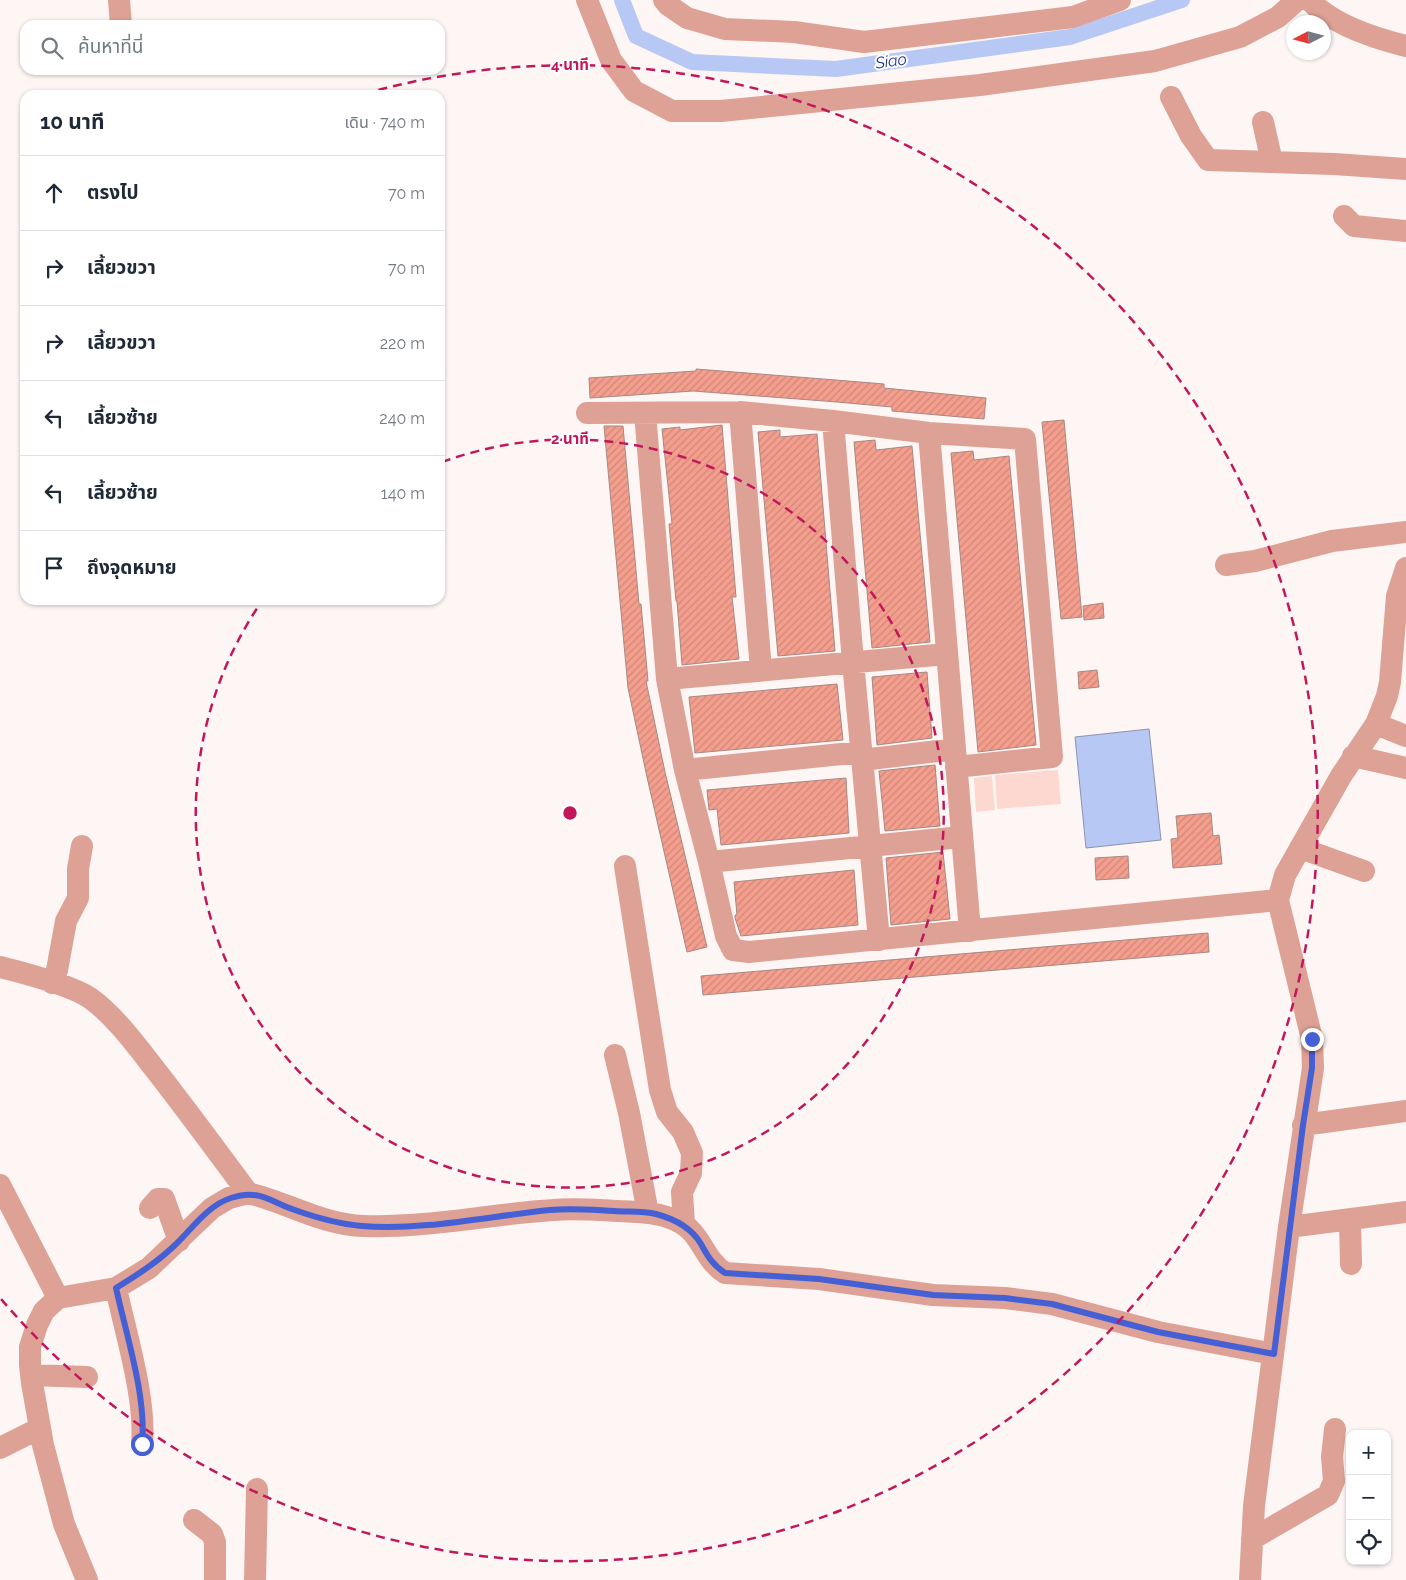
<!DOCTYPE html>
<html lang="th">
<meta charset="utf-8">
<style>
:root{--surface:#fff;--page:#f2f2f3;--text:#1f2937;--muted:#747a83;--line:#e0e1e3}
body{margin:0;font-family:Raleway,"Noto Sans Thai",sans-serif;background:var(--page);color:var(--text)}
.controls{position:absolute;right:15px;bottom:15px;display:grid;overflow:hidden;border-radius:10px;box-shadow:0 1px 4px #0004}
.controls button{width:45px;height:45px;display:grid;place-items:center;padding:0;border:0;border-bottom:1px solid var(--line);background:var(--surface);color:var(--text);font:25px sans-serif}
.compass{position:absolute;left:1286px;top:15px;width:45px;height:45px;border-radius:50%;background:var(--surface);box-shadow:0 1px 4px #0004;rotate:264deg}
.stop{position:absolute;width:15px;height:15px;margin:-11px;border:4px solid #4560d4;border-radius:50%;background:#fff}
.stop.end{background:#4560d4;border-color:#fff;box-shadow:0 1px 5px #0008}
.list{margin:0;padding:0;list-style:none}
h2{display:flex;justify-content:space-between;align-items:center;height:65px;margin:0;padding:0 20px;font-size:21px}
h2 small{font-size:16px;font-weight:400;color:var(--muted)}
.list li{display:grid;grid-template-columns:32px 1fr auto;gap:15px;align-items:center;box-sizing:border-box;height:75px;padding:0 20px;border-top:1px solid var(--line)}
.list b{display:block;font-size:19px;white-space:nowrap}
.list em{font-size:16px;font-style:normal;color:var(--muted)}
.icon{flex:none;width:28px;height:28px;fill:none;stroke:currentColor;stroke-width:2;stroke-linecap:round;stroke-linejoin:round}
.map{position:relative;flex:none;width:1406px;height:1580px;overflow:hidden}
.search{position:absolute;background:var(--surface);box-shadow:0 1px 4px #0004;left:20px;top:20px;width:425px;height:55px;display:flex;align-items:center;gap:12px;box-sizing:border-box;padding:0 18px;border-radius:15px;color:var(--muted);font-size:19px}
.panel{position:absolute;background:var(--surface);box-shadow:0 1px 4px #0004;left:20px;top:90px;width:425px;height:515px;border-radius:15px}
.map>svg:first-child{display:block}
.park{fill:#fcd8d1}
.water{fill:#b8c8f4;stroke:#8a92b0}
.lines{fill:none;stroke-linecap:round;stroke-linejoin:round}
.canal{stroke:#b8c8f4;stroke-width:16}
.building{fill:url(#building-hatch);stroke:#a68983}
.minor{stroke:#dea195;stroke-width:22}
.route{stroke:#4560d4;stroke-width:6}
.ring{fill:none;stroke:#c2185b;stroke-width:2.5;stroke-dasharray:9 6}
.labels{text-anchor:middle;dominant-baseline:central;stroke-width:4;stroke-linejoin:round;paint-order:stroke}
.water-label{font-size:16px;font-style:italic;fill:#263889;stroke:#fff}
.centre{fill:#c2185b;stroke:#fff;stroke-width:2.5}
.ring-label{font-size:15px;text-anchor:middle;font-weight:bold;fill:#c2185b;stroke:#fff;stroke-width:4;stroke-linejoin:round;paint-order:stroke}
</style>
<div class="map">
<svg width="1406" height="1580" viewBox="0 0 1406 1580">
<defs>
<pattern id="building-hatch" width="6" height="6" patternUnits="userSpaceOnUse" patternTransform="scale(1.25)"><rect width="6" height="6" fill="#f49e8d"/><path d="M-1 1l2-2M0 6l6-6M5 7l2-2" fill="none" stroke="#d18779"/></pattern>
</defs>
<rect width="100%" height="100%" fill="#fdf6f5"/>
<path class="park" d="M1058 770 1061 804 997 809 995 775Z
M992 776 995 810 976 812 974 778Z"/>
<path class="water" d="M1149 729 1161 840 1086 848 1075 737Z"/>
<g class="lines">
<path class="canal" d="M622 0 636 36 692 62 836 69 1070 37 1182 0"/>
</g>
<path class="building" d="M696 369 836 380 884 384V388L986 398 984 419 892 411V407L837 402 693 391 590 398 589 378 696 371Z
M1064 420 1082 617 1061 619 1042 422Z
M722 425 736 597H732L739 659 682 665 677 601H676L669 524H672L662 429 680 427V430Z
M604 426H623L639 604H641L648 681H646L665 772 707 947 687 952 647 777 628 688Z
M780 430V437L817 434 835 651 778 656 758 432Z
M875 440 876 450 912 446 930 642 872 648 854 442Z
M973 451 974 460 1009 456 1036 745 978 752 951 453Z
M1103 603 1104 618 1084 620 1083 606Z
M1097 670 1099 687 1079 689 1078 672Z
M927 672 932 738 877 745 872 677Z
M837 684 843 740 695 753 689 697Z
M935 765 940 826 885 831 879 771Z
M846 778 849 833 721 845 717 809 709 810 707 790Z
M1211 813 1213 836 1219 835 1222 864 1173 868 1171 839 1178 838 1176 816Z
M943 852 950 919 891 925 886 858Z
M1128 856 1129 878 1096 880 1095 858Z
M854 870 858 925 741 936 735 918V915H737L734 882Z
M1208 933 1209 952 703 995 701 976Z"/>
<g class="lines">
<path class="minor" d="M119 0 121 25
M587 0 611 60 634 91 672 111H721L980 85 1155 61 1240 37 1278 17 1297 0
M664 0 668 5 687 18 725 29 794 32 864 42 1073 17 1120 0
M1309 0C1333 25 1373 38 1406 46
M1171 97 1191 136 1208 160 1334 164 1406 169
M1263 122 1272 162
M1344 216 1354 226 1406 231
M740 412 761 670
M587 413 740 412 833 421 929 433 1025 439 1052 757 956 767
M645 413 667 679 685 770 709 862 726 936 733 950 749 952 1278 900
M833 421 853 662 879 940
M929 433 970 931
M1226 565 1255 561 1332 541 1406 532
M667 679 947 654
M1376 724 1406 736
M1353 756 1406 768
M862 760 955 749
M685 770 861 752
M1300 848 1364 871
M709 862 961 837
M625 866 660 1090 667 1112 683 1132 692 1153 691 1173 682 1192 684 1225
M0 967C24 973 70 985 90 998 114 1015 136 1045 154 1068 186 1109 217 1151 248 1193 287 1202 322 1225 364 1226 428 1228 490 1214 553 1210 575 1208 596 1210 618 1211 638 1212 659 1212 677 1221 701 1231 703 1259 725 1273L819 1279 933 1295 1005 1298 1052 1304 1158 1332 1273 1354
M52 983 57 970 66 921 78 898V869L82 846
M615 1055 629 1113 648 1213
M1303 1125 1406 1111
M0 1185 58 1298
M150 1208 158 1199H164L179 1241
M1350 1220 1351 1264
M1289 1227 1406 1212
M116 1288C126 1335 146 1398 142 1444
M31 1375 87 1377
M0 1448 40 1428
M194 1520 212 1534 215 1542V1580
M1252 1539 1328 1495 1334 1481 1332 1457 1335 1429
M87 1580 64 1524 43 1445 32 1383 30 1365V1347L37 1325 44 1311 58 1298 116 1288 149 1268 212 1208 229 1198 248 1193
M255 1580 257 1489
M1250 1580 1254 1506 1289 1227 1313 1068 1312 1039 1278 900 1285 875 1341 776 1376 724 1387 696 1390 682 1397 596 1406 568"/>
</g>
<g class="lines">
<path class="route" d="M142 1444C147 1398 126 1334 116 1288 137 1275 156 1263 174 1246 191 1230 208 1205 231 1198 258 1189 268 1200 292 1209 314 1217 338 1224 362 1226 422 1231 490 1216 550 1210 572 1208 593 1210 614 1211 628 1212 643 1211 656 1214 675 1219 691 1227 701 1244 708 1257 713 1265 725 1273L819 1279 933 1295 1005 1298 1052 1304 1158 1332 1274 1354 1303 1125 1312 1068V1039"/>
</g>
<g class="ring">
<path d="M442 462A374 374 0 1 1 262 601"/>
<path d="M364 94A748 748 0 1 1 1 1299"/>
</g>
<g class="labels">
<g class="water-label">
<text transform="translate(891 61) rotate(-8)">Siao</text>
</g>
</g>
<circle cx="570" cy="813" r="8" class="centre"/>
<g class="ring-label">
<text x="570" y="70">4 นาที</text>
<text x="570" y="444">2 นาที</text>
</g>
</svg>
<div class="controls">
<button>+</button>
<button>−</button>
<button><svg class="icon" aria-label="locate" viewBox="0 0 24 24"><circle cx="12" cy="12" r="6"/><path d="M12 2v4M12 18v4M2 12h4M18 12h4"/></svg></button>
</div>
<svg class="compass" viewBox="-18 -18 36 36"><path d="M0-13l5 13h-10z" fill="#e53935"/><path d="M0 13l5-13h-10z" fill="#747a83"/></svg>
<div class="stop" style="left:142px;top:1444px"></div>
<div class="stop end" style="left:1312px;top:1039px"></div>
<div class="search"><svg class="icon" aria-label="search" viewBox="0 0 24 24"><circle cx="10" cy="10" r="6"/><path d="M15 15l6 6"/></svg>ค้นหาที่นี่</div>
<section class="panel">
<h2>10 นาที<small>เดิน · 740 m</small></h2>
<ul class="list">
<li><svg class="icon" aria-label="ahead" viewBox="0 0 24 24"><path d="M12 20V5M6 11l6-6 6 6"/></svg><div><b>ตรงไป</b></div><em>70 m</em></li>
<li><svg class="icon" aria-label="right" viewBox="0 0 24 24"><path d="M7 20v-9h11M14 6l5 5-5 5"/></svg><div><b>เลี้ยวขวา</b></div><em>70 m</em></li>
<li><svg class="icon" aria-label="right" viewBox="0 0 24 24"><path d="M7 20v-9h11M14 6l5 5-5 5"/></svg><div><b>เลี้ยวขวา</b></div><em>220 m</em></li>
<li><svg class="icon" aria-label="left" viewBox="0 0 24 24"><path d="M17 20v-9H6M10 6l-5 5 5 5"/></svg><div><b>เลี้ยวซ้าย</b></div><em>240 m</em></li>
<li><svg class="icon" aria-label="left" viewBox="0 0 24 24"><path d="M17 20v-9H6M10 6l-5 5 5 5"/></svg><div><b>เลี้ยวซ้าย</b></div><em>140 m</em></li>
<li><svg class="icon" aria-label="arrive" viewBox="0 0 24 24"><path d="M6 21V4h12l-3 4 3 4H6"/></svg><div><b>ถึงจุดหมาย</b></div></li>
</ul>
</section>
</div>
